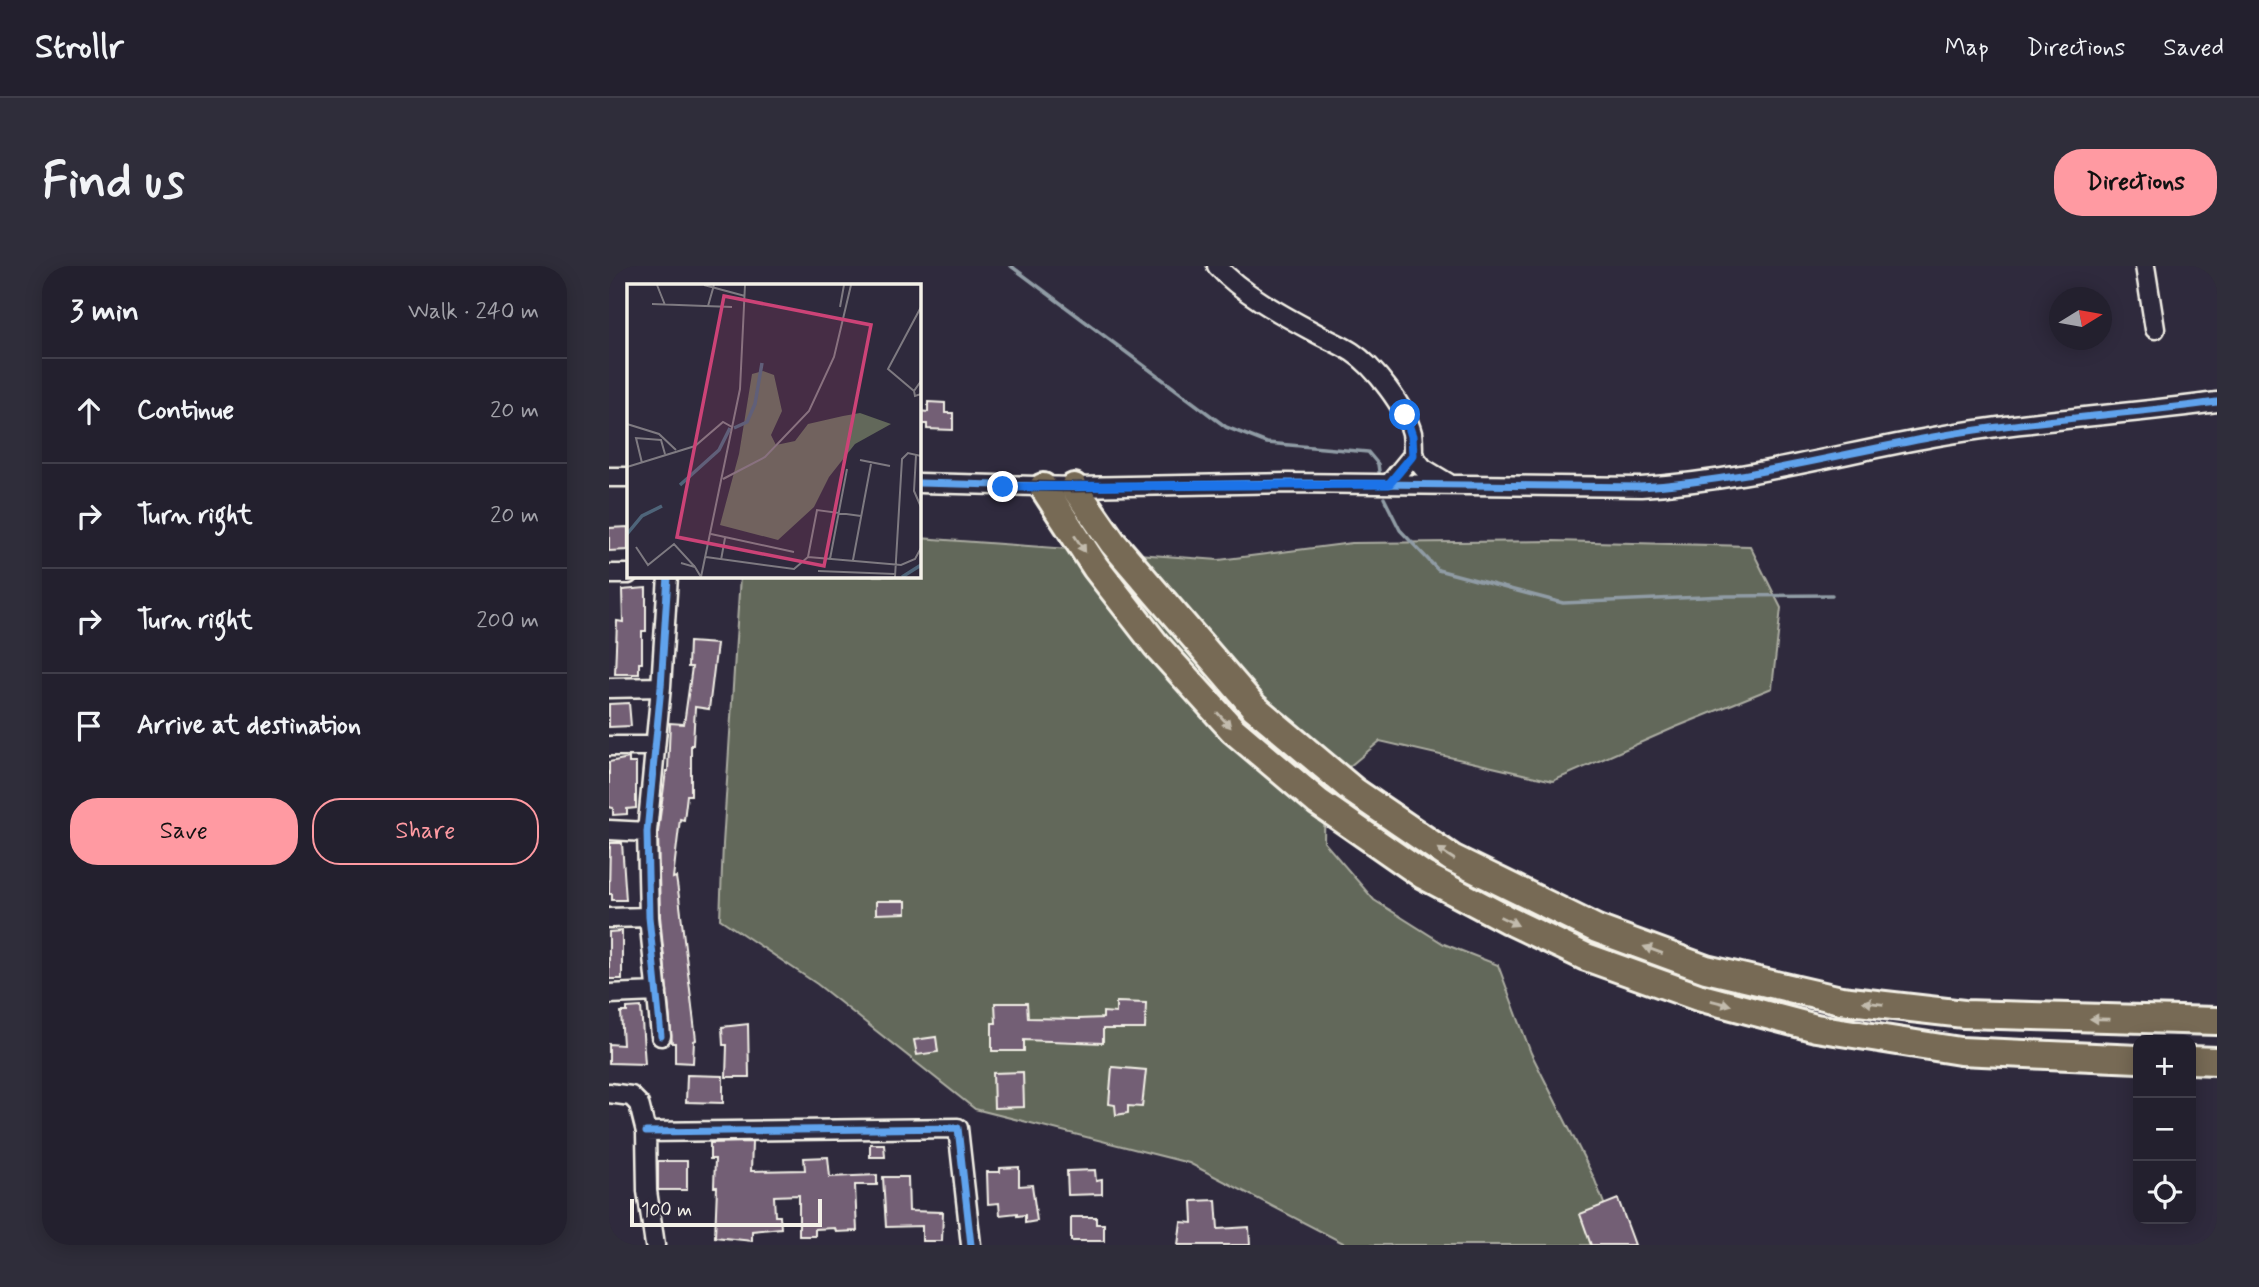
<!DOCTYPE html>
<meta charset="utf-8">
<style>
:root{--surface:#23202e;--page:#2f2d3a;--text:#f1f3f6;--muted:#a3a3aa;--line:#403e4a;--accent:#ff9aa2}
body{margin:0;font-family:Mynerve,sans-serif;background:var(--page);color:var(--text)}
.controls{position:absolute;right:21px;bottom:21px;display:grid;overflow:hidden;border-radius:14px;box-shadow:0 4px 18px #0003}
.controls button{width:63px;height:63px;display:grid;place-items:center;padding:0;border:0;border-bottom:2px solid var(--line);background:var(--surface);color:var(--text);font:35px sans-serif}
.compass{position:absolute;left:1440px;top:21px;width:63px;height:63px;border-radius:50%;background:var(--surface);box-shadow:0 4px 18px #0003;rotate:79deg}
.scale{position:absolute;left:21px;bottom:18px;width:192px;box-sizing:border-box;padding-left:7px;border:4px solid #f4f1e8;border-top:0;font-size:19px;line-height:24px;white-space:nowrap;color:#f4f1e8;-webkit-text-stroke:5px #2f2a3d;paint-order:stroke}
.stop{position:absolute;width:21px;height:21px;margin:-16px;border:5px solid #1a73e8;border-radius:50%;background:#fff}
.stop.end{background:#1a73e8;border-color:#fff;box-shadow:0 2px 7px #0008}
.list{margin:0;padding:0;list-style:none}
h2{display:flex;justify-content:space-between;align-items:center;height:91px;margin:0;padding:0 28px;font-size:30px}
h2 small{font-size:23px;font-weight:400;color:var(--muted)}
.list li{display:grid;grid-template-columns:46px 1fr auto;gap:21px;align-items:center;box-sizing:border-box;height:105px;padding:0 28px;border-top:2px solid var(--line)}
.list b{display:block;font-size:26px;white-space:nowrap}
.list em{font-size:23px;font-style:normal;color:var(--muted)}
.actions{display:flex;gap:14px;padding:21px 28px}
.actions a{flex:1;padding:16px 0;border:2px solid var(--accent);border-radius:28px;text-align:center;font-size:24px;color:var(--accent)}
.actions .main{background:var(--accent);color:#111}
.icon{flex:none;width:38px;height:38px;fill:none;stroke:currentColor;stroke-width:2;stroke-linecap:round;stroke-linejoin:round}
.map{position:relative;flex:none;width:1608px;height:979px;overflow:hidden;border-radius:28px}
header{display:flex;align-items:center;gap:42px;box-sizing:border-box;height:98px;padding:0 35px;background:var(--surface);border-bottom:2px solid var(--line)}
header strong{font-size:33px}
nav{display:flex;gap:38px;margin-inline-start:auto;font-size:24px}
.intro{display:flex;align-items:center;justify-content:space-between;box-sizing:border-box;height:168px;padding:0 42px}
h1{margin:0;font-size:49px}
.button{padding:18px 32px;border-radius:28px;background:var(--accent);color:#111;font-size:24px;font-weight:700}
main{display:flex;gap:42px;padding:0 42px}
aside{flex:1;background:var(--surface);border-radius:28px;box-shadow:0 4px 18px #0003}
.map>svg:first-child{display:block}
.green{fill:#62685a;stroke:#abaca1;stroke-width:2}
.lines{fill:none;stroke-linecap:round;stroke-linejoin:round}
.stream{stroke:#909ca5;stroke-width:3.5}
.building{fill:#735e75;stroke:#f4f1e8;stroke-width:2}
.minor-casing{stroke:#f4f1e8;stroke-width:23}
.highway-casing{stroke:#f4f1e8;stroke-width:32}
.minor{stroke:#2f2a3d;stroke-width:18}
.highway{stroke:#776a54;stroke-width:26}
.cycleway-casing{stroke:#2f2a3d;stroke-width:11}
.cycleway{stroke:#60a3ed;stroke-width:7}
.oneway{fill:#c2bbad}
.route{stroke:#1a73e8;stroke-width:9}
.inset-river{fill:none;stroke:#4e6479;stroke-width:3.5}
.inset-road{fill:none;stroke:#7e7a81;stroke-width:2}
.view{fill:#cc4377;fill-opacity:0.15;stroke:#cc4377;stroke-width:3.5}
.inset-edge{fill:none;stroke:#f4f1e8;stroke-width:3.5}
</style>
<header>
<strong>Strollr</strong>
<nav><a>Map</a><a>Directions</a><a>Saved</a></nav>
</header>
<div class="intro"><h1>Find us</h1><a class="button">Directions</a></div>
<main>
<aside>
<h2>3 min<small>Walk · 240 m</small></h2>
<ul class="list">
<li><svg class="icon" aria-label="ahead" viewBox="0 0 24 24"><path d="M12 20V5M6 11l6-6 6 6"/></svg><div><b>Continue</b></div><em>20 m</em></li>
<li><svg class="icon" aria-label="right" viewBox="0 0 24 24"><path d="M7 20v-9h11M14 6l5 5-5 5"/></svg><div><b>Turn right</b></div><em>20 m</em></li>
<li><svg class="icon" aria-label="right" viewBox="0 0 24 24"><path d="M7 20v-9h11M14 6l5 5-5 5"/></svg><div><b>Turn right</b></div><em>200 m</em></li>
<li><svg class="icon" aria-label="arrive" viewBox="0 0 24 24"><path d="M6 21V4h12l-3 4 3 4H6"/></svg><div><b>Arrive at destination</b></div></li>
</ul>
<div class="actions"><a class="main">Save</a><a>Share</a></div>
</aside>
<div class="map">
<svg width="1608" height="979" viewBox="0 0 1608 979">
<rect width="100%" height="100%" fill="#2f2a3d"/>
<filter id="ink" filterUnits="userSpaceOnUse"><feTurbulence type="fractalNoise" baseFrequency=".0143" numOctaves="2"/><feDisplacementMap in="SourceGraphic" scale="14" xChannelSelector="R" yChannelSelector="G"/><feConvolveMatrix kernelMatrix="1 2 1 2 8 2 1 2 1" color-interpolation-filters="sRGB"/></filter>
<g filter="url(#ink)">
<path class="green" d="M310 272 610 294 743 277 945 275 1141 280 1172 342 1163 422 1067 461 944 515 771 475 716 521 715 576 765 634 835 678 889 699 922 787 985 912 1011 979H738L580 897 366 843 208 718 111 653 114 578 131 310H310Z"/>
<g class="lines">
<path class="stream" d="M402 0 617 161 658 177 759 186 769 198 771 212
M775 232 791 264 829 304 954 337 1117 330 1223 329"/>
</g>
<path class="building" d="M319 136 336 137V147H344V164L318 163V158H310V145L319 146Z
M19 261V284L0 285V262Z
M37 322V365H33V397H30V408H6L8 355 14 356 13 324Z
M80 376 108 378 100 443 86 441 84 479H82V529H78L75 554 71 553 64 612 67 611 70 631 87 774 85 775 84 797 66 796V777H63L51 650 49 566 57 505H59L61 457 75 458 83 401H79Z
M20 437 22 460 0 461V438Z
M20 492V497H27V542L18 543V548L4 549V542L0 541V496Z
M1 577H13L17 634H3V628H0Z
M267 635H297V647L267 648Z
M13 665V713H0V666Z
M507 736 537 737 536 763H494V777L415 774V785H383V757H387L386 737H418L419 752 469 753 494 752V746L507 747Z
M32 741 36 798 0 797V778L14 779 12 746H18V742Z
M139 758 140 811H117L118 779H114L113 761Z
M327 771 329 786 308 789 305 774Z
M503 801 537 804 533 841 519 840V847L507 849 506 839 500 838Z
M414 806 415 841 385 842 384 807Z
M78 809 114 810V837L77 836Z
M143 876 142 905 196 904 195 892 219 891 221 911 268 909V919H246L248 965 227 966 226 962 206 963V970H190V929L165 930 166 950H171L172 962 143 965V975L106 971 108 921H105L106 893H101V877Z
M261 878H275L276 891H261Z
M49 895H78V924H49Z
M410 901V920L423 919 428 955 416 957V949L408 950V947L391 949 390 937 379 938 378 906H391V902Z
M486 904 487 915 493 914V928L459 929 458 905Z
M274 911H299L300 945 334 946 333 975H313V960L277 961Z
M1009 933 1026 979H982L971 948Z
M607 934 609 963 640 961 641 979H569L572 956 584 957 583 935Z
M462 951H487V958H495V975H462Z"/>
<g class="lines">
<g class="minor-casing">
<path id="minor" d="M608 0C631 26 673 49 705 66 717 73 731 78 743 86 766 101 796 141 803 167 804 174 804 182 804 189L780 218
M1536 0 1546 63
M804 189 814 202 839 217
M0 211H19
M310 217 465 221 678 217 1032 221C1131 215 1226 189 1324 171 1418 154 1513 149 1608 136
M0 308H19
M0 422 52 421
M0 480H45
M0 564 38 566
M0 652 40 651
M0 728 48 726
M52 770 40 651 38 566 52 421 59 310
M0 827 22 830 30 838 37 866 38 925 46 979
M37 866 349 862 362 979"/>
</g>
<g class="highway-casing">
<path id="highway" d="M434 221 487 302 547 379 624 464 709 536 814 609 899 654 977 691 1089 731 1207 762 1351 785 1529 793
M465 221 504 277 645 441 745 525 843 592 988 663 1097 703 1232 734 1355 748 1608 755
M1582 794 1608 795"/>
</g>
<use href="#minor" class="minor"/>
<use href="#highway" class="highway"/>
<g class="cycleway-casing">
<path id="cycleway" d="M310 217 465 221 678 217 1032 221C1131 215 1226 189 1324 171 1418 154 1513 149 1608 136
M52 770 40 651 38 566 52 421 59 310
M37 866 349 862 362 979"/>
</g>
<use href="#cycleway" class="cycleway"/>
</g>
<defs><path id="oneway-solid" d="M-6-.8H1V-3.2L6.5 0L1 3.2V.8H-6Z" transform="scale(1.75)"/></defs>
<g class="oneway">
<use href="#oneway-solid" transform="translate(471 278) rotate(57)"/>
<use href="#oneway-solid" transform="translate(615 454) rotate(48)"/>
<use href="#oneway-solid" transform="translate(837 588) rotate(-147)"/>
<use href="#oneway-solid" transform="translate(900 655) rotate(26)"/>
<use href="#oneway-solid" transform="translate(1044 684) rotate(-160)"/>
<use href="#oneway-solid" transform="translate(1112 737) rotate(14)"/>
<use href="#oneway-solid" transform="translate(1264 737) rotate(-173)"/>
<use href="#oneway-solid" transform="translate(1491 753) rotate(-179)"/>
</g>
</g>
<g class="lines" filter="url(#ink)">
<path class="route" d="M394 221 780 218 804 189 803 170 796 149"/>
</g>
<g transform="translate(18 18)">
<rect width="294" height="294" fill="#2f2a3d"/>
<path d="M136 87 147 91 155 127 144 151 149 161 168 157 181 140 216 132 233 129 264 140 228 160 202 193 187 223 151 256 93 241 112 170 125 90Z" fill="#62685a"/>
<path class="inset-river" d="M107 144 120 138 128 120 135 79M53 201 92 166 103 144M0 250 15 232 35 222M275 293 294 281"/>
<path class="inset-road" d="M30 1 38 21M77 1 118 12M25 20 105 23M81 22 87 1M213 23 217 1M294 97 287 107 288 112 294 110M287 107 261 85 294 23M0 140 32 150 49 166M289 171 287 207 294 223M233 176 263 182M15 179 9 154 34 156 38 170M0 183 68 162 96 138 105 143M96 195 138 173 182 127 207 73 224 1M84 250 167 268M9 263 21 281 47 260 68 283M79 273 167 285 181 273 190 226 234 232M181 273 274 281 288 275 294 264M203 275 220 185M94 276 98 254M226 276 244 180M54 279 68 283 74 293M191 287 268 290M74 293 113 105 118 1M268 293 275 175 281 169 294 172"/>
<path class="view" d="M97 12 244 41 197 282 50 253Z"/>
<rect width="294" height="294" class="inset-edge"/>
</g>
</svg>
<div class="controls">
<button>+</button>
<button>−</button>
<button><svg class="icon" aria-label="locate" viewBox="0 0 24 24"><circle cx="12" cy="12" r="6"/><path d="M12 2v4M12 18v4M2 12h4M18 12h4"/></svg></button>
</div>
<svg class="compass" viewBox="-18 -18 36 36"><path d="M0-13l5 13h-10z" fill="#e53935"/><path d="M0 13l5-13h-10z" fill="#a3a3aa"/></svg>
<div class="scale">100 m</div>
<div class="stop" style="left:796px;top:149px"></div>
<div class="stop end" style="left:394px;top:221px"></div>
</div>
</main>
